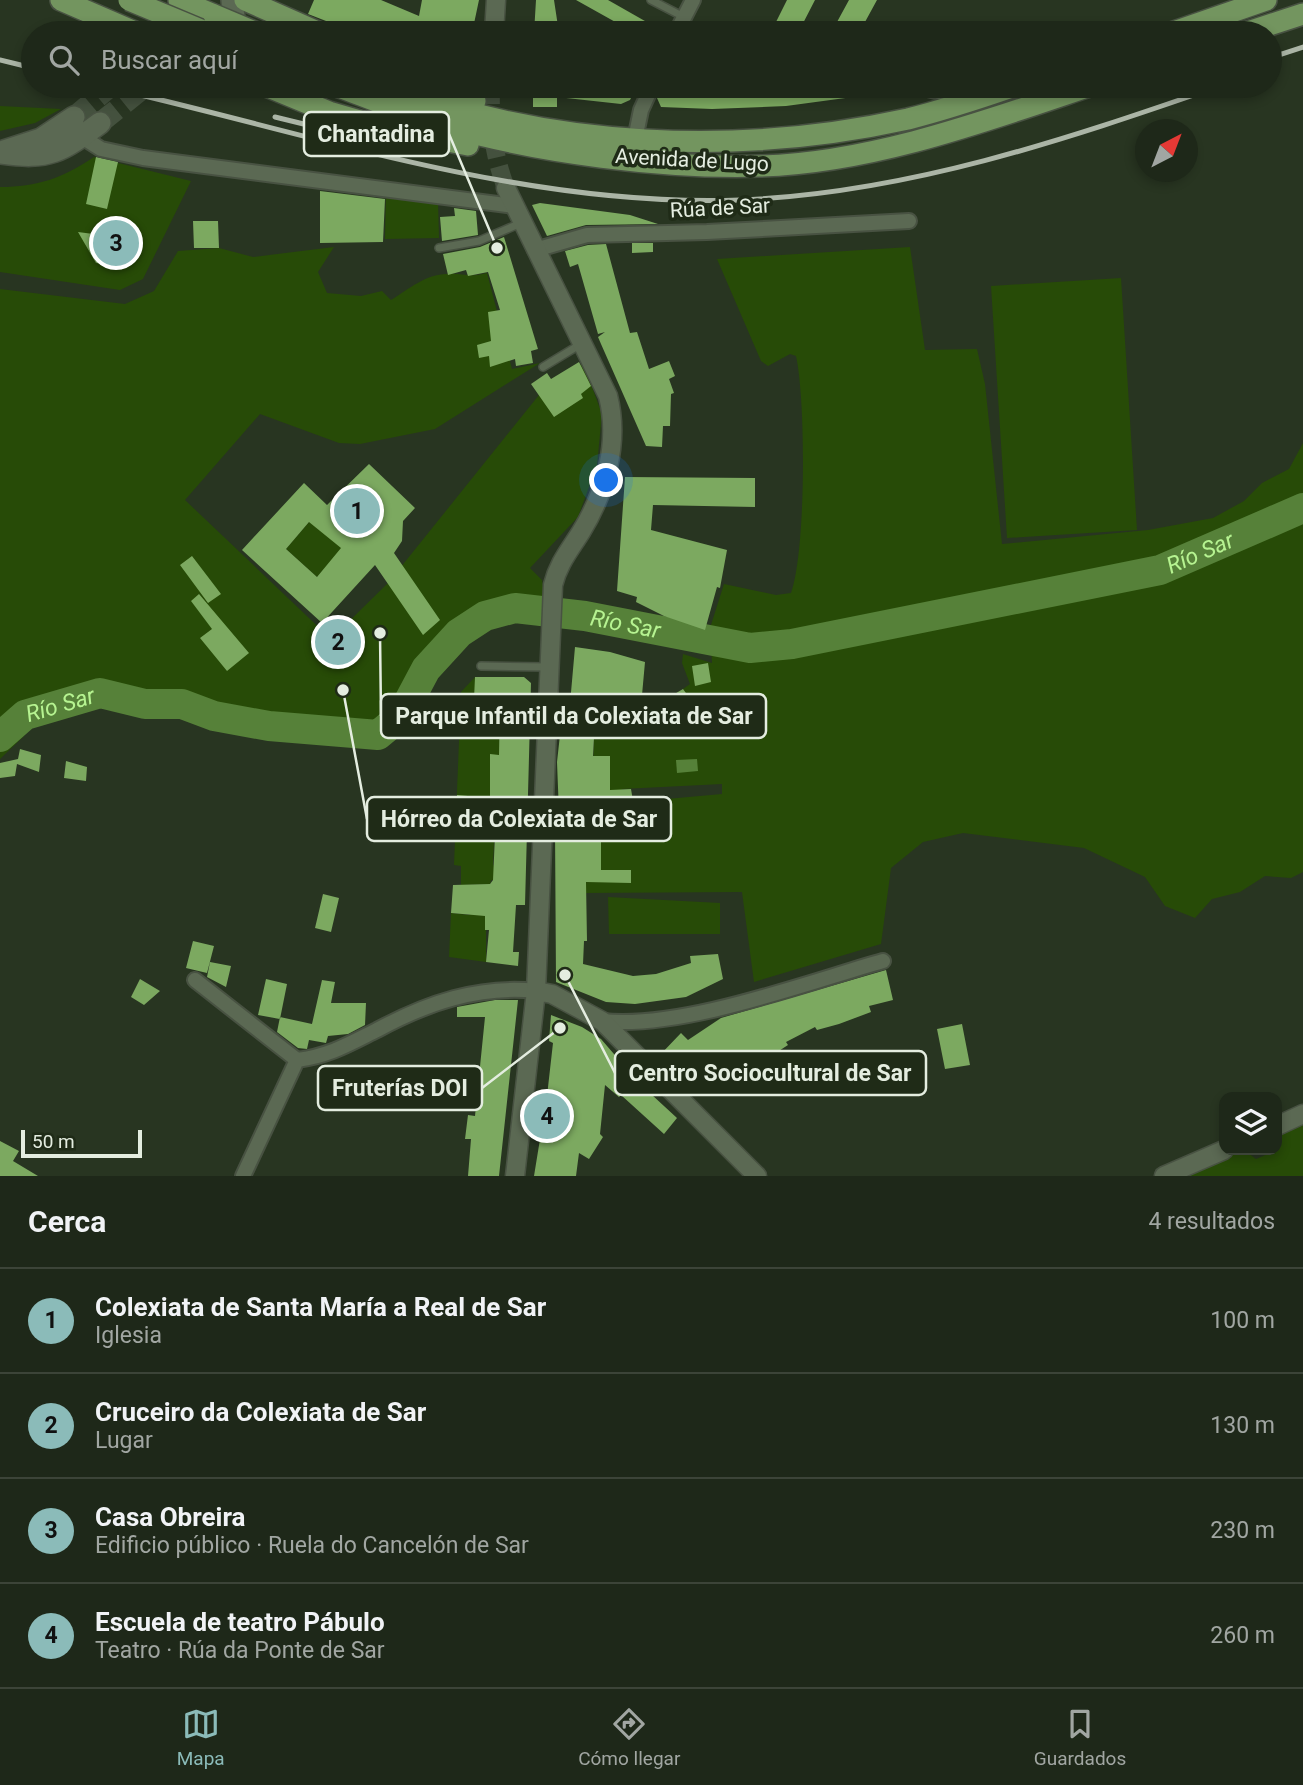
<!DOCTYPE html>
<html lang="es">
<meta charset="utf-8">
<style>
:root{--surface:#1e2819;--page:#2b3426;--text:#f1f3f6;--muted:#a1a6a2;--line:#3c4438;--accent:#8bbbb9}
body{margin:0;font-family:Roboto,sans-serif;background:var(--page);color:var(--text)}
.controls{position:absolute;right:21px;bottom:21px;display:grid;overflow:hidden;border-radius:14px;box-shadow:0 4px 10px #0003}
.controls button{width:63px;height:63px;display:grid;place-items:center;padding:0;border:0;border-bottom:2px solid var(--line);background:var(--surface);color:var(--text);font:35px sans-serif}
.compass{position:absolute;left:1135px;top:119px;width:63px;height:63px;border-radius:50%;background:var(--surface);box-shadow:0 4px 10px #0003;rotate:42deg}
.scale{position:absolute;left:21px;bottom:18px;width:121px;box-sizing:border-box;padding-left:7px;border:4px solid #e4ede0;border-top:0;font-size:19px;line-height:24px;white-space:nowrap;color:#e4ede0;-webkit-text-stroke:5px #1f2b17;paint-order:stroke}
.you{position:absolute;left:607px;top:481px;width:24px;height:24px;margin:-18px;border:5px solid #fff;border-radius:50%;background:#1a73e8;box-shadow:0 0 0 10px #1a73e833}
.badge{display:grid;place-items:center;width:46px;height:46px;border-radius:50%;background:var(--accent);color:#111;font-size:23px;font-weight:700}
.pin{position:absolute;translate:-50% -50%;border:4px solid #fff;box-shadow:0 2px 7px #0006}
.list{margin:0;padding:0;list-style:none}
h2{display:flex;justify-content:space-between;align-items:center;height:91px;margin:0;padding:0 28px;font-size:30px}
h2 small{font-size:23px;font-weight:400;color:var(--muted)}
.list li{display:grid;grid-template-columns:46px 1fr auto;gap:21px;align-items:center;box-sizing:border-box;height:105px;padding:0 28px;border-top:2px solid var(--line)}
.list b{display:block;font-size:26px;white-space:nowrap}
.list p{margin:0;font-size:23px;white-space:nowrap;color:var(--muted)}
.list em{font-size:23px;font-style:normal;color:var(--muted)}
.icon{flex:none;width:38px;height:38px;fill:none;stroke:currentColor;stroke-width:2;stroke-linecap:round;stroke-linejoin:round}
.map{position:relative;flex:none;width:1303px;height:1176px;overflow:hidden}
.search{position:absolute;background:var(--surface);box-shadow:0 4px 10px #0003;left:21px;right:21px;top:21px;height:77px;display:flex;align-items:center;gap:18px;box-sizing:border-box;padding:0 24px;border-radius:38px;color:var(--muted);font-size:26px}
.sheet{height:511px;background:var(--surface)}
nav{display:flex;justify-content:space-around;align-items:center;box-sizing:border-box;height:98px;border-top:2px solid var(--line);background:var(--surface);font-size:19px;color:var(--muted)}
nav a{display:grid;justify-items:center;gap:4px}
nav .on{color:var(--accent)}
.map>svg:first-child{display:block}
.green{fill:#274b07;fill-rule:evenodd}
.water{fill:#568139}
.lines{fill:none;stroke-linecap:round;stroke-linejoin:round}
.river{stroke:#568139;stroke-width:30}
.building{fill:#7ca960;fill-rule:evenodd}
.tertiary-tunnel{stroke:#44513e;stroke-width:18;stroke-dasharray:18 9;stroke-linecap:butt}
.secondary-tunnel{stroke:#44513e;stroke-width:21;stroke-dasharray:21 10;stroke-linecap:butt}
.service-casing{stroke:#485242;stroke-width:10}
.minor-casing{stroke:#485242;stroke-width:18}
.tertiary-casing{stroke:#485242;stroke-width:21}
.secondary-casing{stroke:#485242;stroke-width:24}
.trunk-casing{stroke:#485242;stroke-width:24}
.service{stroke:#5b6953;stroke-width:7}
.minor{stroke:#5b6953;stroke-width:14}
.tertiary{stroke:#5b6953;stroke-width:18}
.secondary{stroke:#5b6953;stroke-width:21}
.trunk{stroke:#73955f;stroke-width:21}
.rail{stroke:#abb5a6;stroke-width:5}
.trunk-bridge-casing{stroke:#485242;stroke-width:24;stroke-linecap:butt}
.trunk-bridge{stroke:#73955f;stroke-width:21}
.labels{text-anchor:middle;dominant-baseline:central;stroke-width:7;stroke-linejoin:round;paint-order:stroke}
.street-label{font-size:21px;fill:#e4ede0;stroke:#1f2b17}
.water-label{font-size:23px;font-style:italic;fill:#b6f391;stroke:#1f2b17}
.leader{fill:none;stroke:#e4ede0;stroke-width:2.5}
.callout-dot{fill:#e4ede0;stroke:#1f2b17;stroke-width:2.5}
.callout{fill:#1f2b17;stroke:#e4ede0;stroke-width:2.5}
.callout-label{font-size:23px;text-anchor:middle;font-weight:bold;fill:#e4ede0}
</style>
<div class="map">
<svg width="1303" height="1176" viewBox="0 0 1303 1176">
<rect width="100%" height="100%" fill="#283521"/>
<path class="green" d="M0 106 61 109 35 123 0 131Z
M94 157 191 181 143 279 120 290 0 272V187C37 187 63 178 94 157Z
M386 193 438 201 439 238 385 239Z
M334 247 318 272 327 293 361 296 382 291 391 300C409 289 426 274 447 274 464 273 468 278 487 273L512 369 540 363 435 429 360 444 339 443 260 414 185 500 331 639 388 583 539 395 583 363 602 414 597 465 578 517 530 568 542 580 545 600C493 592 452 628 423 667 412 681 408 701 397 714 391 721 382 726 376 732L270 721 215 710 185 699 147 698 99 686 21 712 24 736 0 759V289L125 304 154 291 178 251 219 248 253 257Z
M910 247 925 350 977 349 985 384 1002 544 1148 530 1213 518 1244 501 1262 483 1289 469 1303 443V872L1291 878 1265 876 1240 892 1212 899 1195 918 1165 906 1145 877 1084 848 963 833 923 842 891 868 881 944 754 982 742 892 581 893 600 827 611 826 610 805 593 765 595 718 638 722 640 713 644 712 658 734 697 709 683 689 690 684 682 663 683 654 712 663 710 628 724 584 776 595 791 593C806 551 806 401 796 356L790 354 768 366 761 361 717 259ZM722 784V794L622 803V789Z
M1121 278 1137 530 1007 538 991 286Z
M315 515 346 544 317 577 286 549Z
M475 677V699L500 698 499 755H490V780L497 781 493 864 500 880H491L490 884 461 885V866L454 865 461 692Z
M608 897 720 903V934H609Z
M486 903V962L449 957 451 913 469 915Z
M1303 1123V1176H1182L1244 1150 1256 1159 1277 1150V1135Z"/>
<path class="water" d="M697 759 698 771 677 773 676 760Z"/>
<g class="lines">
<path class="river" id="s1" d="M0 737 25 715 100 693 145 704H182L214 716 269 726 378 735 401 716 426 669 459 633 485 616 515 608 585 616 750 648 792 644 1160 570 1303 508"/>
</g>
<path class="building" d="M314 0H381L419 16 422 0H479L472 33H357L308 14Z
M536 0H554L559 33H534Z
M576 0H608L666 33H635Z
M787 0H815L798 33 776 22Z
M849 0H877L859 33H831Z
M533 86H637L630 100 621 104 557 97V107H533Z
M662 86H889L890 92 786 106 712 109 661 107 657 98Z
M96 157 118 162 107 209 86 204Z
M320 191 385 199 383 242 320 243Z
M540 203 630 215 658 224 586 225 547 236 532 205Z
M454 208 476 211 478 235 442 241 440 217 455 216Z
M193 221H218L219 248H194Z
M78 232 132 239 137 247 125 267 96 263Z
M504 237 538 349 531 351 533 363 516 366 515 359 490 367 489 356 479 358 477 345 491 341 488 312 500 310 488 272 468 276 466 270 448 275 443 254 480 247Z
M632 243H653V252L632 253Z
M606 244 630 333 637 332 649 369 669 361 675 376 669 379 674 393 671 394 670 426H663L662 447 646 446 601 344 598 337 605 332 598 334 578 264 570 267 565 251 588 245Z
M579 362 591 386 581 394 583 398 554 417 531 384 547 373 551 379Z
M369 464 415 508 403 521 402 541 394 553 440 620 423 635 375 565 322 623 242 550 304 483 327 505ZM309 522 341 548 317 577 286 549Z
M625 477 755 478V507L653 505 651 530 727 550 720 588 717 587 705 630 664 616 636 602 637 597 617 591Z
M192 556 221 594 208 603 180 565Z
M199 594 249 653 227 671 200 638 212 629 191 601Z
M575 647 610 652 645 662 641 706 635 698V704L596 700 593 756H610V790L631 789 633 801 610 805 611 827H601V870H631V883L586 882 587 941H584L583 964 633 976 656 974 691 963 690 956 718 954 723 979 686 997 635 1004 606 1002 556 982 555 828 556 814 559 813 557 762 561 726 564 714 569 715Z
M708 663 711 682 695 686 692 666Z
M475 677H524L531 683 525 905H516L513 952H519L518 966 486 962 489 930H485V916L451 913 453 885 490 884 493 880 495 835 456 833 457 795 490 798V754L499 755 500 698 474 699Z
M683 689 697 708 671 725 651 723 644 712Z
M20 749 41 755 39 772 17 764 15 776 0 778V763L18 759Z
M66 761 87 767 86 781 64 778Z
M323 894 339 898 331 932 315 928Z
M193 941 214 946 207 973 186 968Z
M210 962 231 966 226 987 207 977Z
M886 970 893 1000 869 1006 871 1012 839 1024 817 1030 815 1027 786 1042 788 1045 768 1058 764 1052 757 1057 752 1050 721 1070 707 1055 684 1079 659 1056 681 1033 688 1040 721 1018Z
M140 979 160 991 144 1005 131 997Z
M266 979 287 984 280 1019 258 1015Z
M322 980 335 982 331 1003H366L365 1025 348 1034 328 1036 326 1043 309 1040 307 1049 298 1048 277 1032 280 1017 312 1024Z
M495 1000H518L499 1176H468L471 1139H465L468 1115 475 1116 485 1017H457V1007Z
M551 1015 582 1027 601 1039 639 1083 677 1118 664 1134 621 1095 619 1097 605 1085 600 1134 603 1137 589 1159 579 1153 576 1176H534L547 1096 553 1043 549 1041Z
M962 1024 970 1065 945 1069 937 1029Z
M0 1141 19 1151 13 1161 38 1176H0Z"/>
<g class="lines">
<path class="tertiary-tunnel" d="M491 86C490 122 493 154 506 188"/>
<path class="secondary-tunnel" d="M74 117 111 86
M100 123 146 86"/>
<g class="service-casing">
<path id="service" d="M651 0 684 17
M439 248 479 241 521 223
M543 367 581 344
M481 666 549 667"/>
</g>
<g class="minor-casing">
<path id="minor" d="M677 29 695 33
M676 33 693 0
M916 86 971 100
M82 137 101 149 143 158 514 206
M635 139 641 110 652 86
M535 250 587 235 707 232 909 221
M195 980 297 1060C329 1056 349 1044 377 1030 427 1003 479 985 536 991
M602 1021C680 1030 806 983 883 961
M243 1176 297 1060"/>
</g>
<g class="tertiary-casing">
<path id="tertiary" d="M494 33 496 0
M506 188 608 396C620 443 605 493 581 532 569 551 558 564 553 585L536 991 515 1176
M536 991 552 994 602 1021 757 1176
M1277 1126 1303 1114
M1164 1176 1224 1150"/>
</g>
<g class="secondary-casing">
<path id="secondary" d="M230 33 234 18 232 0
M4 151 41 139 74 117
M0 153C50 160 61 152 100 123"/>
</g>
<g class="trunk-casing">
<path id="trunk" d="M61 0 137 33
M179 0 214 15
M245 0 320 33
M1171 33 1266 0
M1245 33 1303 14
M266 86 329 112 391 130 468 145
M336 86C373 99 409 115 446 126 539 153 665 169 761 166 871 163 986 121 1090 86
M388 86C550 149 739 156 908 119 944 110 980 98 1015 86
M442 86 475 101"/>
</g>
<use href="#service" class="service"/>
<use href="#minor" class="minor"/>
<use href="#tertiary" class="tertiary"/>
<use href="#secondary" class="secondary"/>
<use href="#trunk" class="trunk"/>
<path class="rail" d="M1270 58 1303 47
M0 60 33 68
M102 86C311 133 523 208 740 200 908 193 1064 140 1220 86
M275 117 414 151"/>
<g class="trunk-bridge-casing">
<path id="trunk-bridge" d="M129 0 208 33
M214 15 257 33"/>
</g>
<use href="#trunk-bridge" class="trunk-bridge"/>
</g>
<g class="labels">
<g class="street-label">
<text transform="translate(692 160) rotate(3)">Avenida de Lugo</text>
<text transform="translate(720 208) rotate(-3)">Rúa de Sar</text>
</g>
<g class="water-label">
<text stroke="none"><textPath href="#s1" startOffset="1288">Río Sar</textPath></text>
<text stroke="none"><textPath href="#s1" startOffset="700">Río Sar</textPath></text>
<text stroke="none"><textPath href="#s1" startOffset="70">Río Sar</textPath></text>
</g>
</g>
<path class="leader" d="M497 248L449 134M380 633L381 716M343 690L367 819M565 975L615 1073M560 1028L482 1088"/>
<g class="callout-dot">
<circle cx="497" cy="248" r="7"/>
<circle cx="380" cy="633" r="7"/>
<circle cx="343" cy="690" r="7"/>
<circle cx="565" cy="975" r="7"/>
<circle cx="560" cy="1028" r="7"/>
</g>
<g class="callout">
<rect x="304" y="112" width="145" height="44" rx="7"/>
<rect x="381" y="694" width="385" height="44" rx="7"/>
<rect x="367" y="797" width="304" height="44" rx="7"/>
<rect x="615" y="1051" width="311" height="44" rx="7"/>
<rect x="318" y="1066" width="164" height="44" rx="7"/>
</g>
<g class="callout-label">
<text x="376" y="142">Chantadina</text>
<text x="574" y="724">Parque Infantil da Colexiata de Sar</text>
<text x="519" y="827">Hórreo da Colexiata de Sar</text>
<text x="770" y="1081">Centro Sociocultural de Sar</text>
<text x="400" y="1096">Fruterías DOI</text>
</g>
</svg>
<div class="controls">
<button><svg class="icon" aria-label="layers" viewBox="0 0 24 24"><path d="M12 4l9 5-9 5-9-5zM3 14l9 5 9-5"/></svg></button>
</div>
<svg class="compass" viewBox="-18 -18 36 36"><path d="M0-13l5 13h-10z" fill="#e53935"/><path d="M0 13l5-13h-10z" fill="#a1a6a2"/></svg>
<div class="scale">50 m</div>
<div class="you"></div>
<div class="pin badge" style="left:357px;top:511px">1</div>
<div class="pin badge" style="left:338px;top:642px">2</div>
<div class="pin badge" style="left:116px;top:243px">3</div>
<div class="pin badge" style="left:547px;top:1116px">4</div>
<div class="search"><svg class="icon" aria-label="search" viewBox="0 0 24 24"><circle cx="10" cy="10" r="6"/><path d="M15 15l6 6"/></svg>Buscar aquí</div>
</div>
<section class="sheet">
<h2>Cerca<small>4 resultados</small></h2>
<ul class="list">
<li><span class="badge">1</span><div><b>Colexiata de Santa María a Real de Sar</b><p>Iglesia</p></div><em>100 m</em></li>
<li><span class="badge">2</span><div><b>Cruceiro da Colexiata de Sar</b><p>Lugar</p></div><em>130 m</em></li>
<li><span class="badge">3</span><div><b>Casa Obreira</b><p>Edificio público · Ruela do Cancelón de Sar</p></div><em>230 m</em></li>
<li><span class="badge">4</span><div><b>Escuela de teatro Pábulo</b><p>Teatro · Rúa da Ponte de Sar</p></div><em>260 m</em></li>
</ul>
</section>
<nav>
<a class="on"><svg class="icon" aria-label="map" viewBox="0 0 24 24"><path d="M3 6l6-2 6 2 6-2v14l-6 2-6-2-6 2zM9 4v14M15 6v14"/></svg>Mapa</a>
<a><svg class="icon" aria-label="directions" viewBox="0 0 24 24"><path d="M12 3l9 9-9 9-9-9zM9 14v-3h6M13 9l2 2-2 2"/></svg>Cómo llegar</a>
<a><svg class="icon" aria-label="saved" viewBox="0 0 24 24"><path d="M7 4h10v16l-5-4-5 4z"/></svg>Guardados</a>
</nav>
